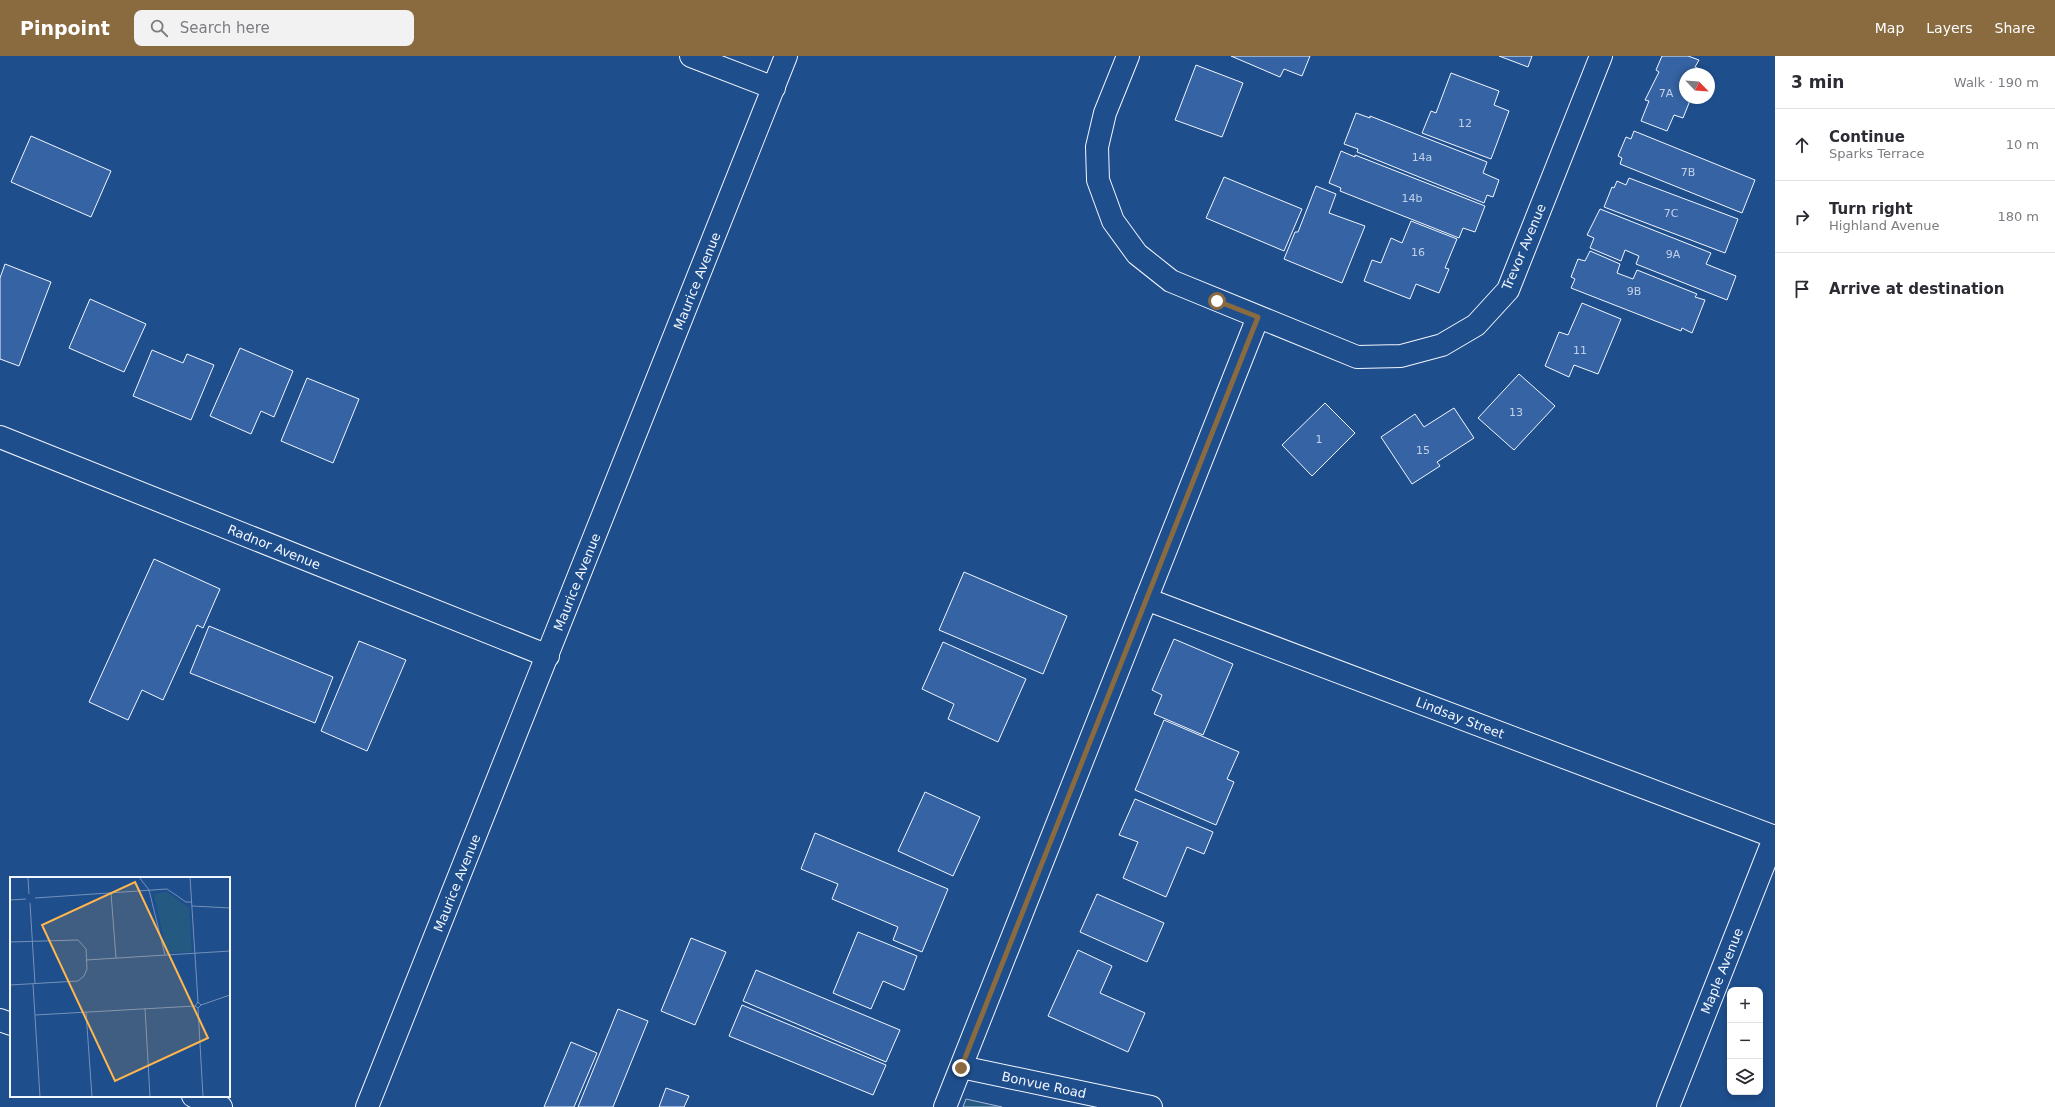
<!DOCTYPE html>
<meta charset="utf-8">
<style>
:root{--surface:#fff;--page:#f2f2f3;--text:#2b2b33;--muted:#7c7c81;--line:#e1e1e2;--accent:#8a6a3f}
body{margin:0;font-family:"DejaVu Sans",sans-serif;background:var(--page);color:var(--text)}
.controls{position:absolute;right:12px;bottom:12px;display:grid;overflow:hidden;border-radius:8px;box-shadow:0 2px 6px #0003}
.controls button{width:36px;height:36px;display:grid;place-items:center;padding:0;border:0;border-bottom:1px solid var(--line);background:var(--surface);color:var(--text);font:20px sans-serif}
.compass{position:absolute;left:1679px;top:12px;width:36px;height:36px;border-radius:50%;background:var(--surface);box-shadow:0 2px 6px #0003;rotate:115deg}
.stop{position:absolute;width:12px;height:12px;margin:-9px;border:3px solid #8a6a3f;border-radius:50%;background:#fff}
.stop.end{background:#8a6a3f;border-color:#fff;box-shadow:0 1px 4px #0008}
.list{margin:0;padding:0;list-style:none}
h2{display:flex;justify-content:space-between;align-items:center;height:52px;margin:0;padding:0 16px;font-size:17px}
h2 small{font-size:13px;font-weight:400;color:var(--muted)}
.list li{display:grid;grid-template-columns:26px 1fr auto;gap:12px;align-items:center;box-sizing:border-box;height:72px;padding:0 16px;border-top:1px solid var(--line)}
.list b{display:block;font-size:15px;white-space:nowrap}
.list p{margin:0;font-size:13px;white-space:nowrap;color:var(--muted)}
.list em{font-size:13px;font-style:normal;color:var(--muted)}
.icon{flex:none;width:22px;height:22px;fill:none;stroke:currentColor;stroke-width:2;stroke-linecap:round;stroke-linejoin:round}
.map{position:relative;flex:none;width:1775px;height:1051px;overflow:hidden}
header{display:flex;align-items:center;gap:24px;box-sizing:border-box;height:56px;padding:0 20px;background:var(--accent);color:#fff}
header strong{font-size:19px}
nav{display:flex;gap:22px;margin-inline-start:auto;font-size:14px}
.search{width:280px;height:36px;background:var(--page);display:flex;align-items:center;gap:10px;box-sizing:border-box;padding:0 14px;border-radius:8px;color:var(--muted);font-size:15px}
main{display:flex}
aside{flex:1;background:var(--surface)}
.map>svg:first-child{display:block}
.green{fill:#245a82;stroke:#a8bbd7}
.building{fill:#3563a3;stroke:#f2f6ff}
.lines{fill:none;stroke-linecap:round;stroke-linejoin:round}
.minor-casing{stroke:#f2f6ff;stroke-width:24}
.minor{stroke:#1f4e8c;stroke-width:22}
.route{stroke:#8a6a3f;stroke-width:5}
.labels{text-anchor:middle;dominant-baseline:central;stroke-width:3;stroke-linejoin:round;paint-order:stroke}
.number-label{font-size:11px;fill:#c3d1e8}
.street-label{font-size:13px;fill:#f2f6ff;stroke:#1f4e8c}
.inset-road{fill:none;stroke:#7391ba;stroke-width:1}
.view{fill:#ffb74d;fill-opacity:0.15;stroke:#ffb74d;stroke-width:2}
.inset-edge{fill:none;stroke:#f2f6ff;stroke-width:2}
</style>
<header>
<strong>Pinpoint</strong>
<div class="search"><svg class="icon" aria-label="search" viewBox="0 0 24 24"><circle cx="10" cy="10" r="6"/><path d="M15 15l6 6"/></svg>Search here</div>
<nav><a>Map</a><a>Layers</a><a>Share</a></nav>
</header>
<main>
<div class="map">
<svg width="1775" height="1051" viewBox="0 0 1775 1051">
<rect width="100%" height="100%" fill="#1f4e8c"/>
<path class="green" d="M966 1043 1002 1051H963Z"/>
<path class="building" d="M1231 0H1310L1302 20 1284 13 1280 21Z
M1499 0H1532L1528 11Z
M1662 0H1688L1699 4 1695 11 1702 14 1701 18H1685V42H1691L1683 62 1674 59 1667 75 1641 65 1649 45 1645 44 1659 16 1656 14Z
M1196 9 1243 27 1222 81 1175 64Z
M1451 17 1499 35 1494 49 1509 55 1491 103 1422 77 1431 55 1436 57Z
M1356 57 1370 62V60L1487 106 1483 117 1499 124 1493 141 1487 139 1484 147 1357 96 1358 93 1344 88Z
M1634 75 1755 124 1742 157 1620 108 1622 102 1618 100 1626 81 1631 83Z
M31 80 111 115 91 161 11 126Z
M1341 95 1355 101V99L1485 150 1475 176 1463 172 1459 182 1340 135 1341 132 1329 127Z
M1224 121 1302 153 1284 195 1206 162Z
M1629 122 1738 163 1725 197 1604 151 1612 131 1614 132 1617 125 1626 129Z
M1316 130 1336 138 1329 157 1365 170 1342 227 1284 203 1295 176H1298Z
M1600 153 1711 197 1706 208 1736 220 1727 244 1636 208 1639 200 1625 194 1621 205 1590 192 1594 182 1587 179Z
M1411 165 1457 183 1445 212 1449 213 1439 237 1416 228 1410 243 1364 225 1372 204 1381 207 1391 182 1402 187Z
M1590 195 1620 208 1617 217 1633 223 1637 214 1697 238 1695 241 1705 244 1692 277 1682 272 1681 275 1571 232 1575 223 1571 221 1578 203 1585 205Z
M5 208 51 226 19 310 0 303V222Z
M90 243 146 268 124 316 69 292Z
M1582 247 1621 263 1598 318 1574 309 1569 321 1545 310 1559 276 1568 279Z
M240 292 293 315 274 361 261 355 251 378 210 360Z
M152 294 183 307 187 298 214 309 191 364 133 340Z
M1519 318 1555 350 1514 394 1478 362Z
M307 322 359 343 333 407 281 385Z
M1325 347 1355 377 1312 420 1282 389Z
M1454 352 1474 382 1437 406 1440 410 1412 428 1381 381 1415 358 1424 371Z
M154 503 220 533 203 572 197 569 163 644 142 634 128 664 89 646Z
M964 516 1067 560 1043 618 939 574Z
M209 570 333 621 315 667 190 617Z
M1174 583 1233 608 1203 679 1154 658 1162 639 1152 634Z
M359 585 406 604 367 695 321 675Z
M943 586 1026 623 998 686 948 663 954 648 922 633Z
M1164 664 1239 696 1227 723 1234 726 1216 769 1135 734Z
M925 736 980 761 953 820 898 795Z
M1135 743 1213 776 1204 798 1187 791 1166 841 1123 822 1138 786 1119 779Z
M815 777 948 833 922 896 893 884 898 871 832 843 838 828 801 813Z
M1097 838 1164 867 1147 906 1080 876Z
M858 876 917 900 904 934 883 925 871 953 833 937Z
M691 882 726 896 695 969 661 955Z
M1078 894 1112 910 1100 937 1145 957 1128 996 1048 960Z
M756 914 900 974 886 1006 743 945Z
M742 949 886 1009 873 1039 729 980Z
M618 953 648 965 613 1051H578Z
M571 986 597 997 574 1051H544Z
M666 1032 689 1040 684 1051H659Z"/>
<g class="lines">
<g class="minor-casing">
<path id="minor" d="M691 0 774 32
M1128 0 1105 57 1097 91 1098 124 1113 165 1137 198 1171 225 1357 301 1401 300 1442 289 1476 269 1508 234 1601 0
M0 381 548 600
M1146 543 1775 781
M0 964 11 968
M961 1011 1151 1051
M193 1040 221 1051
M367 1051 786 0
M945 1051 1258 261
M1668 1051 1775 780"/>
</g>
<use href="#minor" class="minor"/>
</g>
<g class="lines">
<path class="route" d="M961 1012 1258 261 1217 245"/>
</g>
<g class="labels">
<g class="number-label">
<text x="1666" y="37">7A</text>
<text x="1465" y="67">12</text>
<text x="1422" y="101">14a</text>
<text x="1688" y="116">7B</text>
<text x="1412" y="142">14b</text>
<text x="1671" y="157">7C</text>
<text x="1418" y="196">16</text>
<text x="1673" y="198">9A</text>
<text x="1634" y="235">9B</text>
<text x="1580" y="294">11</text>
<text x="1516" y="356">13</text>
<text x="1319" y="383">1</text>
<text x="1423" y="394">15</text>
</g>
<g class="street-label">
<text transform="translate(1524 191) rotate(-67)">Trevor Avenue</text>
<text transform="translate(697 225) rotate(-68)">Maurice Avenue</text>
<text transform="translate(274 491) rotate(22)">Radnor Avenue</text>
<text transform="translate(577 526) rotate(-68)">Maurice Avenue</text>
<text transform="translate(1460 662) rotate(21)">Lindsay Street</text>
<text transform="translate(457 827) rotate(-68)">Maurice Avenue</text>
<text transform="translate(1722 915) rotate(-68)">Maple Avenue</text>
<text transform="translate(1044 1029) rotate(12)">Bonvue Road</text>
</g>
</g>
<g transform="translate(10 821)">
<rect width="220" height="220" fill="#1f4e8c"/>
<path d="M157 15 179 31 182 75 157 76 144 17Z" fill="#245a82"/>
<path class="inset-road" d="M18 0 19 17M129 0 139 13 155 78M180 0 188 125M101 16 106 81M25 21 157 12 176 25H182M0 23 16 22M20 26 25 107M182 29 220 31M0 65 68 63 76 72 77 92 74 99 68 104 0 108M76 83 220 74M23 107 30 220M191 128 220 118M135 131 140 220M188 131 193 220M76 135 82 220M25 138 185 129 188 131 191 128 188 125 185 129"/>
<path class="view" d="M125 5 198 161 105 204 32 48Z"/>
<rect width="220" height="220" class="inset-edge"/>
</g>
</svg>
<div class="controls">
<button>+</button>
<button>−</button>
<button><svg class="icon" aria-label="layers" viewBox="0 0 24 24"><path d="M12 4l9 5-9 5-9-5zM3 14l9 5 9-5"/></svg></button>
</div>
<svg class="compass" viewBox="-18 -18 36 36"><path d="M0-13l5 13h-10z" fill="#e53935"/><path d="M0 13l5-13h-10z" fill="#7c7c81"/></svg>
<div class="stop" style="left:1217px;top:245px"></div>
<div class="stop end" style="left:961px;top:1012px"></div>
</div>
<aside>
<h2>3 min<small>Walk · 190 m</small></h2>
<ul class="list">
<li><svg class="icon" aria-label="ahead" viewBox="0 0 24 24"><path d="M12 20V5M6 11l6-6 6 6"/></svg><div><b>Continue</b><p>Sparks Terrace</p></div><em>10 m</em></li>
<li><svg class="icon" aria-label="right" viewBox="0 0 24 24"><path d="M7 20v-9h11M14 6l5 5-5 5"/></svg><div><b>Turn right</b><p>Highland Avenue</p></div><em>180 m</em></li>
<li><svg class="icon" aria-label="arrive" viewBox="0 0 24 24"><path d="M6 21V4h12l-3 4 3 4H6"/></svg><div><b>Arrive at destination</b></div></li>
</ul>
</aside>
</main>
